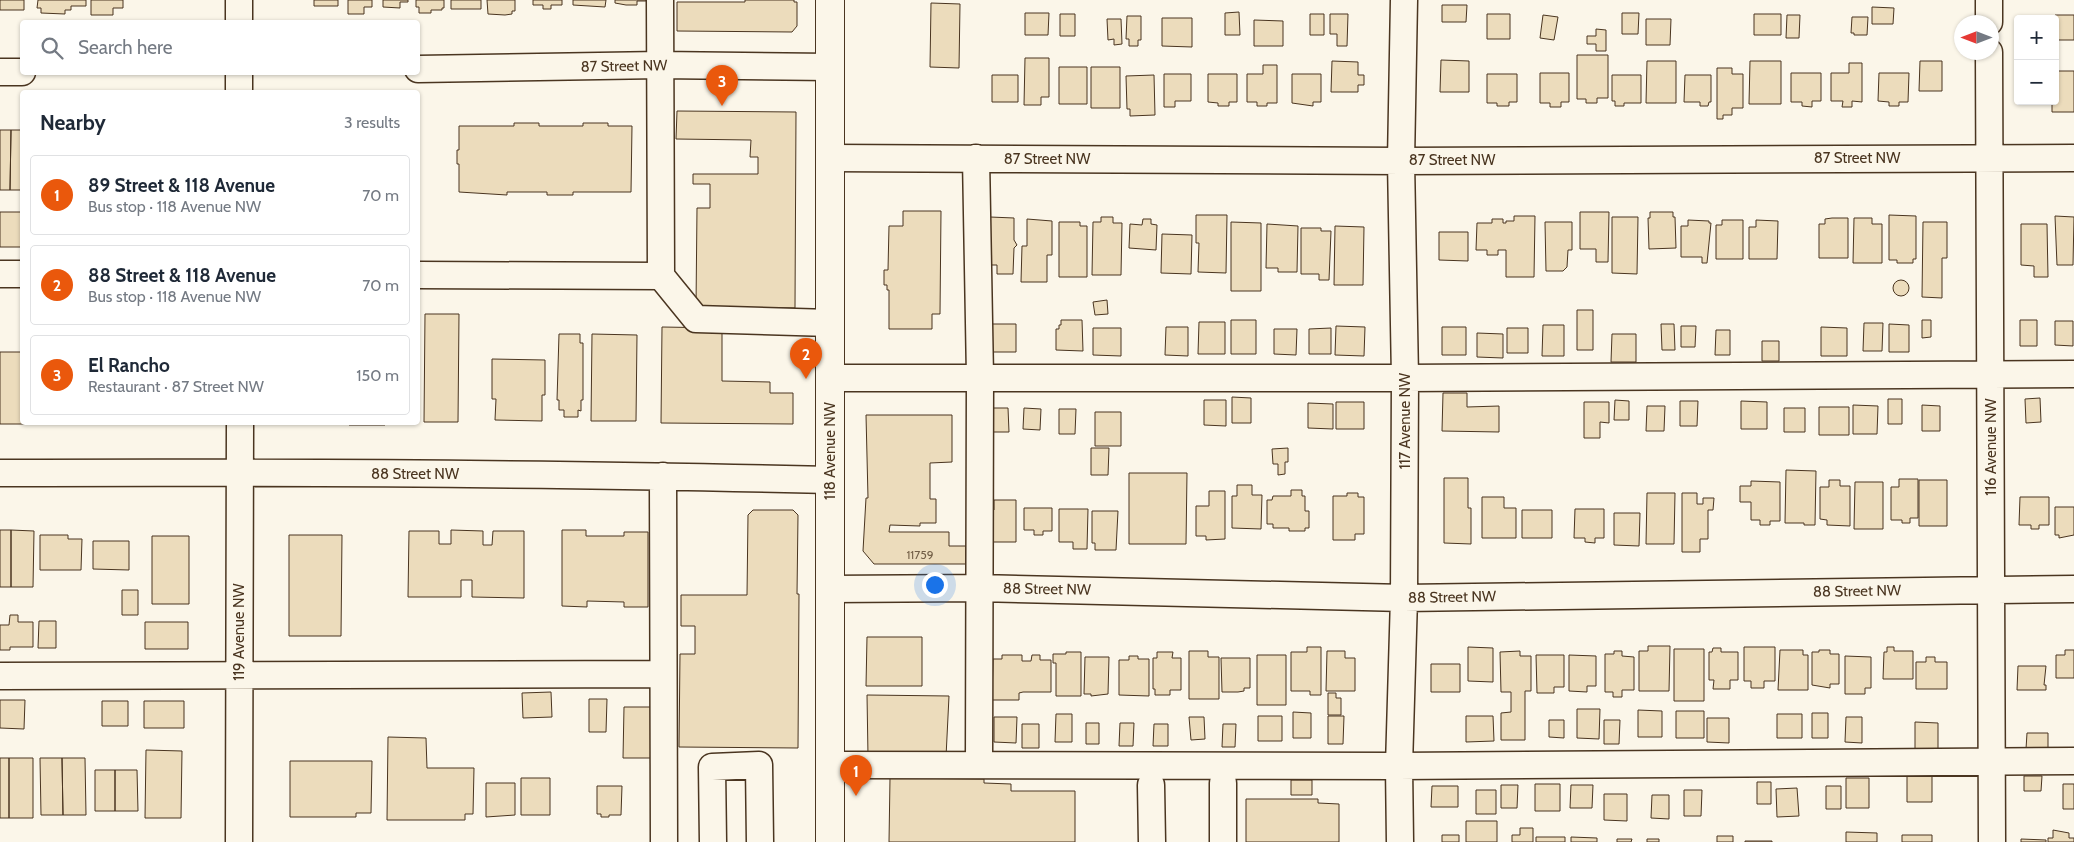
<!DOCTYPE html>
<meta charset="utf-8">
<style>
:root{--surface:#fff;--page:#f2f2f3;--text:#1f2937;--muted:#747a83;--line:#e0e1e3;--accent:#ea580c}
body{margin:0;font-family:Cabin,sans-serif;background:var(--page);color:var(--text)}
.controls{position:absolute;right:15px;top:15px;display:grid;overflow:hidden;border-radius:5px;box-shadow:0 1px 4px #0004}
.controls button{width:45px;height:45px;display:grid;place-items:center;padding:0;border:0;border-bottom:1px solid var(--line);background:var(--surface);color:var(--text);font:25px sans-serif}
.compass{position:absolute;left:1954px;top:15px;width:45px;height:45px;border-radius:50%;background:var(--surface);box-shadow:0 1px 4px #0004;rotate:270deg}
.you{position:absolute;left:934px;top:584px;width:18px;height:18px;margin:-12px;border:4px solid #fff;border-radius:50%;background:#1a73e8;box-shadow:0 0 0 8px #1a73e833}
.badge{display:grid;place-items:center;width:32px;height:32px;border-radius:50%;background:var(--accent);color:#fff;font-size:16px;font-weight:700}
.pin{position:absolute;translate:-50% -41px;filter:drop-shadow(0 1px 2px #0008)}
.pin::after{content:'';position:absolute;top:26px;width:18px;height:15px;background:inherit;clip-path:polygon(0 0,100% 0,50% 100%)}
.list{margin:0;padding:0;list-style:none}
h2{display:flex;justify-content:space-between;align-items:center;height:65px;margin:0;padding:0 20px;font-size:21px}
h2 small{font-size:16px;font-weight:400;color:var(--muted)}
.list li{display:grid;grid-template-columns:32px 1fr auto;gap:15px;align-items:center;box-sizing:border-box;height:80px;margin:0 10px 10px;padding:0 10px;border:1px solid var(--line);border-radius:5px}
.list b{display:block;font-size:19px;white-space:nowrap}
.list p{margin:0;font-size:16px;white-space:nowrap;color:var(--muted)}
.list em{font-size:16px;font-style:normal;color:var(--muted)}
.icon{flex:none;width:28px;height:28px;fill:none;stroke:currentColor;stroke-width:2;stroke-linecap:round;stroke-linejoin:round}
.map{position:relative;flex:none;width:2074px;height:842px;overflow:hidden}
.search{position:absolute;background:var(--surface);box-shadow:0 1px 4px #0004;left:20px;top:20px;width:400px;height:55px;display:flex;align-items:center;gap:12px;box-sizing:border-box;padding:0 18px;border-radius:5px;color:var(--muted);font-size:19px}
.panel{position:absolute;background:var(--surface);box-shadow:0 1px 4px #0004;left:20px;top:90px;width:400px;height:335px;border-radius:5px}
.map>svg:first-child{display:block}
.building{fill:#ecdcbc;stroke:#4a3520}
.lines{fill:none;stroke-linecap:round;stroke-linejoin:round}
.minor-casing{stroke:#4a3520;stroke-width:29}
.major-casing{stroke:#4a3520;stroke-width:30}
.minor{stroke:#fbf6e9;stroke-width:26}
.major{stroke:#fbf6e9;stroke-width:28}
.labels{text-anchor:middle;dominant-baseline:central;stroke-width:4;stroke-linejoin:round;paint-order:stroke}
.number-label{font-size:12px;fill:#725f47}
.street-label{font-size:15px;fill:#4a3520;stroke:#fbf6e9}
</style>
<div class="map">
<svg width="2074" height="842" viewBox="0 0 2074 842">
<rect width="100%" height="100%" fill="#fbf6e9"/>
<path class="building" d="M0 0H24V10H0Z
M38 0H86V6H71V10H65V14L41 13V8H37Z
M91 0H123V8H113V15H91Z
M314 0H338V6H314Z
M348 0H372V7H364V14H348Z
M383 0H408V2H400V8L383 7Z
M416 0H444V8H442V10H431V13H419V7H416Z
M451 0H481V9H451Z
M487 0H515V11H512V14L505 15 488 14Z
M533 0H562V5H551V9H543V5H533Z
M573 0H606L605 7 573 5Z
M615 0H646V1H637V5H626L615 3Z
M745 0H794V2H797V26L792 32 677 31V2H745Z
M931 3 960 4 959 68 930 67Z
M1442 5H1467L1466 22H1442Z
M1872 7 1894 8 1893 24H1872Z
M1239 12 1240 35H1225V13Z
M1025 13H1049L1048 35H1025Z
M1622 13H1639L1638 34H1622Z
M1060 14H1075V36H1060Z
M1310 14H1324V35H1310Z
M1330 14H1348L1347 46H1337V34H1330Z
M1487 14H1510V39H1487Z
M1754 14H1781V35H1754Z
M1543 15 1558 17 1554 40 1540 38Z
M1787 15H1800L1799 38H1786Z
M2055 15H2074V40H2055Z
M1127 16H1141V40H1138V46H1129V39H1126Z
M1852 17H1868L1867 35H1854V33H1851Z
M1162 18H1192V47L1162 46Z
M1107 19H1121L1122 44 1114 45V39L1108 40Z
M1646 19H1671L1670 45H1646Z
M1254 20 1283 21V46H1254Z
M1596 29 1606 30V51H1596V44H1587V36H1596Z
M1577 55H1608V98H1597V103H1586V99H1577Z
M1025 58H1049V97H1041V105H1024Z
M1441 60 1469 61V92H1440Z
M1332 61 1358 62V75H1364V85H1358V92H1331Z
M1647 61H1676V103H1646Z
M1750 61H1781V104H1749Z
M1920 61H1942V91H1919Z
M1849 63H1862V102L1852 101V107H1842L1843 101H1831V73H1849Z
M1263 65H1277V103H1267V106H1257V102H1247V74H1263Z
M1059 67H1087V104H1059Z
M1091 67H1120V108H1091Z
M1717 68H1732V74H1743V108H1732V115H1723V119H1717Z
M2055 71H2074V112H2052V101H2055Z
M1540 73H1569V102H1561V107H1550V103H1540Z
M1791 73H1821V101H1812V107L1802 106V102H1791Z
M1879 73H1909L1908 102H1899V106H1889V102L1878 101Z
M1164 74H1191V101H1175V107H1164Z
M1208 74H1237V102H1229V106H1218V103L1208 102Z
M1292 74H1321V102H1313V106L1292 103Z
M1487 74H1517V102H1509V106H1497V103H1487Z
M992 75H1018V102H992Z
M1154 75 1155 115 1130 116V109H1127L1126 76Z
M1612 75H1641V103H1624V106H1615V101H1612Z
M1685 75H1711V102H1709L1708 106H1700V102H1684Z
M677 111 796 112 795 308 696 307 697 208H710V184H693V174H758V157H750L751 140 676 139Z
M514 123H539V126H583V123H608V126H632L631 192H573V195H547V192H507V195L459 192V164H457V150H459V126H514Z
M0 130H11L10 190H0Z
M11 130H22V190H10Z
M903 211H941L940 314H932V329H889V290H887V285H884V270H888L889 226H903Z
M0 212H22V247H0Z
M1580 212H1609L1608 262H1596V249H1580Z
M1650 212H1673V217H1675L1676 248 1649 249 1648 218H1650Z
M1196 215H1227L1226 273 1198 272 1199 243H1196Z
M1889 215 1916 216V259H1913V263H1897V260H1889Z
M1514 216H1535L1534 277H1506V250H1498V255H1487V250H1476L1477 223H1492V219H1503V223H1506V221H1514Z
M2055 216 2074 217 2073 265H2057Z
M990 217 1014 218V240L1017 245 1014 248 1013 274H997V265H988Z
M1101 217H1113V223H1122L1121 275H1092L1093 222H1101Z
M1612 217H1638L1637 274 1612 273Z
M1832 218H1848V258H1819V224H1825V219Z
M1854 218H1872V224H1882V263H1853Z
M1027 219 1052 221V255H1047V282H1021L1022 246H1027Z
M1143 219H1151V224L1157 225 1156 250 1129 248 1130 224 1142 225Z
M1688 220 1709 221V223H1711L1707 263H1702V257H1681V226H1688Z
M1722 220H1743V259H1716V225H1722Z
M1756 220 1778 221 1777 259H1749V227H1756Z
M1059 222H1080V226H1087V277H1059Z
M1231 222 1261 223V291H1231Z
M1545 222H1572V250H1568L1567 267 1563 271H1546Z
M1923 222H1947V258H1942V298L1922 297Z
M1267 224 1298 226 1297 272H1278V268H1266Z
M2021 224H2047L2048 277H2034V266L2021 265Z
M1335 226 1364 227 1363 285H1334Z
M1301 228H1321V231H1331L1329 280H1319V274H1301Z
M1439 232H1468V261L1439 260Z
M1162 234 1192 235 1191 274 1161 273Z
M1893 288a8 8 0 1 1 16 0a8 8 0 1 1-16 0Z
M1107 300 1108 314 1095 315 1093 302Z
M1577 310H1593V350H1577Z
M425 314H459L458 422H424Z
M1061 320H1082L1083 351 1056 350V329H1059V325H1061Z
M1231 320H1256V354H1231Z
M1922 320H1931V337L1922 338Z
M2020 320H2037V346H2020Z
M2055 321H2073V346L2055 345Z
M1199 322H1225V354H1198Z
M1864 323H1883L1882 351H1863Z
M989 324H1016V352H989Z
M1661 324H1674L1675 350H1662Z
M1889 324 1909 325V352H1889Z
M1543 325H1564V356H1542Z
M1336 326 1365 327 1364 356 1335 355Z
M1681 326H1696L1695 347H1681Z
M662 327 722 328V381L770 382V393H793V424L661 423Z
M1166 327H1188V356L1165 355Z
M1442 327H1466V355H1442Z
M1821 327 1847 328V356H1821Z
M1093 328H1121V356L1093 355Z
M1331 328V354H1309V329Z
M1507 328H1528V353H1507Z
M1274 329H1297L1296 355 1274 354Z
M1716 330H1730V355H1715Z
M1477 333 1503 334V358L1477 357Z
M559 334H580V343H583V400H581V411L578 410V417H564V410H559V400H557Z
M592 334 637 335 636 421H591Z
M1612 334H1636V362H1611Z
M1762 341H1779V361H1762Z
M0 352H22V422H79V424H0Z
M492 359 545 360V395H542V421L495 420 496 399H492Z
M1443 393H1467V407L1499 406V432L1442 431Z
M1232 397 1251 398V423H1232Z
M2040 398 2041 422 2026 423 2025 399Z
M1888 399H1902V424H1888Z
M1204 400H1226V426L1204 425Z
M1615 400 1629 401V420H1614Z
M1680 401H1698L1697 426H1680Z
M1741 401 1767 402V429H1741Z
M1336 402H1364V429H1336Z
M1584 402H1609V423L1600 422V438H1584Z
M1308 403 1333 404V429L1308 428Z
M1853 405 1878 406 1877 434H1853Z
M1922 405 1940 406V431H1922Z
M1647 406H1665L1664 431H1646Z
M1819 407H1849V435H1819Z
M989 408H1008L1009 432H989Z
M1024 408 1041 409 1040 430 1023 429Z
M1784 408H1805V432H1784Z
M1059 409H1076L1075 434H1059Z
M1095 412H1121V446H1095Z
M866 415H952V462L930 463V499H936V523H920V526L890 525 889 532H949V546H966V564H874L863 551 866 498H868Z
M349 422H385V425H349Z
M1091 448H1109L1108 475H1091Z
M1288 448V462H1285V474L1278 475V464H1273L1272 449Z
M1786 470 1816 471 1815 525H1804V523H1785Z
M1129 473H1187L1186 544H1129Z
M1444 478H1468V508H1471V544L1444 543Z
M1899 479H1918V518H1910V523H1902V520H1891V487H1899Z
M1829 480H1840V486H1850V526L1827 525V520L1820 519V487H1829Z
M1919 480H1947V526H1919Z
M1751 481 1780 482V521H1770V525H1760V520H1751V502H1740V486H1751Z
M1855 482H1883V529H1854Z
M1237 485H1252V495H1262L1261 529 1232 528V496H1237Z
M1291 490H1302V496H1305V511H1309V528H1305V531H1289V528H1273V524H1267V500H1272L1273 496H1291Z
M1209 491H1225V539L1206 540V536H1196V506H1209Z
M1347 493H1358V497H1364V534H1355V540H1333V496H1347Z
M1647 493H1675L1674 544H1646Z
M1682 493H1697V504H1703V498H1714L1713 510H1708V539H1700V552H1682Z
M1482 497H1504V508H1516V538H1482Z
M2020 497H2049V525H2039V529H2031V525H2019Z
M994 500H1016V542H989V510H994Z
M2055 507H2074V535L2059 538V535H2055Z
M1024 508H1052V531H1043V535H1034V530H1024Z
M1059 509H1088L1087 549H1073V542H1059Z
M1575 509H1604V538H1595V543L1585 542V538H1574Z
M753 510H793L798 515 797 594H799L798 748 679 747 680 654H695V626H681V595H747L748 515Z
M1522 510H1552V538H1522Z
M1092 511H1118L1116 550H1095V543H1092Z
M1614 513H1640L1639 546 1614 545Z
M0 530H11V587H0Z
M11 530 34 531 33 587H11Z
M451 530 483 531V545H492L493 531H524V598L472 597V580H461V597H408L409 531H439V544H451Z
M562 530H586V536H624V532H648V607H624V602L587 601V607L562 606Z
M40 535H68V539H82L81 570H40Z
M289 535H342L341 636H289Z
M152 536H189V604H152Z
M93 541H129V570L93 569Z
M122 590H138V615H122Z
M10 615H18V622H33V647H10V650H0V625H9Z
M39 621H56V648H38Z
M145 622H188V649H145Z
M867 637H922V686H866Z
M1648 646H1670L1669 691H1639V651H1648Z
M1307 647H1321V695H1310V691H1291V652H1307Z
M1468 647 1493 648V682L1468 681Z
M1744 647H1775V681H1764V688H1751V681H1744Z
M1887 647H1894V651H1913V679H1883L1884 652H1887Z
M1713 648H1721V652H1738V680H1730V689H1713L1714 680H1709V652H1712Z
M1674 649H1704V701H1674Z
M1780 650H1803V655H1808V690H1778Z
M1819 650H1830V654H1839V684H1830V688L1812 685V652H1819Z
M2065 650H2074V678H2056V655H2065Z
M1189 651H1208V657H1219V699H1189Z
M1327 651H1345V658H1355V691H1326Z
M1520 651V656H1531V691H1525V740H1501V713L1511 712V692H1501L1500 652Z
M1614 651H1622V656L1634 657V690H1622V697H1613V692H1605V654H1614Z
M1066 652H1081V696H1056V663H1053V654H1066Z
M1157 652H1173L1172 658H1181V690H1170V695H1155V689H1153V658H1157Z
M1002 655H1022V661H1031L1032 655H1040V660H1051V692H1023L1019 693V700H992L993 659H1002Z
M1257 655H1286V705H1257Z
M1536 655H1564V687H1554V693H1537Z
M1569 655 1596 656V686H1587V692L1569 691Z
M1129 656H1138V659H1149V696L1119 695V660H1129Z
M1845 656 1871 657V688H1865V694H1845Z
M1085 657H1109L1108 694 1091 696V694H1084Z
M1926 657H1935V662H1947V689H1916V662H1926Z
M1221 658H1250V688H1244V691L1238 692H1222Z
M1431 664H1460V692H1431Z
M2018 666H2046L2044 685H2046V690H2017Z
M551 692 552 717 523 718 522 693Z
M1328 693H1336V698H1341V715H1328Z
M867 695 949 696 946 757 868 756Z
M589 699H607L606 732H589Z
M0 700H25L24 729 0 728Z
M102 701H128V726H102Z
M144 701H184V728H144Z
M624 707H654L653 758H623Z
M1577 709H1600L1599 739 1577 738Z
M1638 710 1662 711V737H1638Z
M1676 711H1704V738H1676Z
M1293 712 1311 713V738H1293Z
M1812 713H1828V738H1812Z
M1056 714H1072V742H1055Z
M1777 714H1802V738H1777Z
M1258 716H1282V741H1258Z
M1328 716H1344L1343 744H1328Z
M1466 716H1493L1494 741 1466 742Z
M994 717H1017L1016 743 994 742Z
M1189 717H1204L1205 739 1191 740Z
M1846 717H1862V743L1845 742Z
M1707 718H1729V743L1707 742Z
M1549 720H1564V738L1549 737Z
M1604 720H1620L1619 744H1604Z
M1915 722 1938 723V749H1915Z
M1086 723H1099V744H1086Z
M1120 723H1134L1133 746H1119Z
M1022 724H1039V748H1022Z
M1154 724H1168V746H1153Z
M1223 724H1236L1235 747H1222Z
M2027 733H2048V749H2026Z
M388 737 426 738 427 768H474L473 814H465V820H387Z
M146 750 182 751 181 818H145Z
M0 758H9V818H0Z
M9 758H33V818H9Z
M40 758H62L63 815H41Z
M62 758H85L86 815H63Z
M290 761H372L371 813H356V817H290Z
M95 770H115V811H95Z
M115 770H137L138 811H115Z
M1907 774H1932V802H1907Z
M2024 776H2042L2041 791H2024Z
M521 778H550V815H521Z
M890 778 984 779V783L1011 784V791H1075V842H889Z
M1846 778H1869V808H1846Z
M1291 780H1312V795H1291Z
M1757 782H1771V804H1757Z
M486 783H515V815L486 817Z
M1535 784H1560V811H1535Z
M2063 784H2074V809H2063Z
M1501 785H1518L1517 808H1501Z
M1571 785H1593L1592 808H1570Z
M597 786H622L621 815H609V817H601V814H597Z
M1432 786H1458V807H1431Z
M1826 786H1841V809H1826Z
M1797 788 1799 816 1777 817 1776 789Z
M1476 790H1496V814H1476Z
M1684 790H1702L1701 816H1684Z
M1604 794H1627V821L1604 820Z
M1652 795H1669V819L1651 818Z
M1246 799H1318V803L1339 804V842H1246Z
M1466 821H1497V842H1466Z
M1520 828H1533V842H1512V835H1520Z
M2053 830 2069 833V838H2074V842H2048V838H2053Z
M1846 832 1877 833V842H1846Z
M1442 835H1459V842H1442Z
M1902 835H1932V842H1902Z
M1717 836H1733V842H1717Z
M1536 837H1565V842H1536Z
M1571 837 1597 838V842H1571Z
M1617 839H1632L1631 842H1617Z
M1647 839H1659V842H1647Z
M2021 839 2046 840V842H2021Z
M1745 841H1772V842H1745Z"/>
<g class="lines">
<g class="minor-casing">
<path id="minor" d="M239 0V22
M1989 0V22
M1989 52 1992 842
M418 69 660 65 830 67
M0 72H22
M239 72V92
M830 158 1401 161 2074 158
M976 158 980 377 979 765
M0 274H22
M418 275 661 276 660 0
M661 276 696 319 830 323
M830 378H1405L2074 374
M0 473C277 472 554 473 830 480
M663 476 664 842
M830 589 978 588 1404 598 2074 589
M0 676 663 674
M830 765 1399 766 2074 761
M1223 783V842
M1151 785 1152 842
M239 842 240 422
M713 842 712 767 759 765 760 842
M1400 842 1399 766 1404 598 1405 378 1401 161 1404 0"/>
</g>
<g class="major-casing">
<path id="major" d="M830 842V0"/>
</g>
<use href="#minor" class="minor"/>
<use href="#major" class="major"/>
</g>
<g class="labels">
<g class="number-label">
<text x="920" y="554">11759</text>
</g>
<g class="street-label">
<text transform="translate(624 66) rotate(-1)">87 Street NW</text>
<text x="1857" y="158">87 Street NW</text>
<text x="1047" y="159">87 Street NW</text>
<text x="1452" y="160">87 Street NW</text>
<text transform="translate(1405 421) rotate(-90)">117 Avenue NW</text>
<text transform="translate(1991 447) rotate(-90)">116 Avenue NW</text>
<text transform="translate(830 451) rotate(-90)">118 Avenue NW</text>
<text x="415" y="474">88 Street NW</text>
<text transform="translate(1047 589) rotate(1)">88 Street NW</text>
<text transform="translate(1857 591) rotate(-1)">88 Street NW</text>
<text transform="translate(1452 597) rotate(-1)">88 Street NW</text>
<text transform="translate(239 632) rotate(-90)">119 Avenue NW</text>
</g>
</g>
</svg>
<div class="controls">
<button>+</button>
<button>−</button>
</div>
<svg class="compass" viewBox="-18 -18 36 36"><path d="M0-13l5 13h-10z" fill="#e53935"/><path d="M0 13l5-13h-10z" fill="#747a83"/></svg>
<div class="you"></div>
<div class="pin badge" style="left:856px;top:796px">1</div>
<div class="pin badge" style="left:806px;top:379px">2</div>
<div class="pin badge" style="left:722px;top:106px">3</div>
<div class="search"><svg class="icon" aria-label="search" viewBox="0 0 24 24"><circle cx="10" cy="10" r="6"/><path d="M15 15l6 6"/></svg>Search here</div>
<section class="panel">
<h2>Nearby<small>3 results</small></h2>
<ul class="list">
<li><span class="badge">1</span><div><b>89 Street &amp; 118 Avenue</b><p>Bus stop · 118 Avenue NW</p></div><em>70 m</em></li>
<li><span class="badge">2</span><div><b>88 Street &amp; 118 Avenue</b><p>Bus stop · 118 Avenue NW</p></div><em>70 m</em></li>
<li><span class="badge">3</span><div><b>El Rancho</b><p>Restaurant · 87 Street NW</p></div><em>150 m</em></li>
</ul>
</section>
</div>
